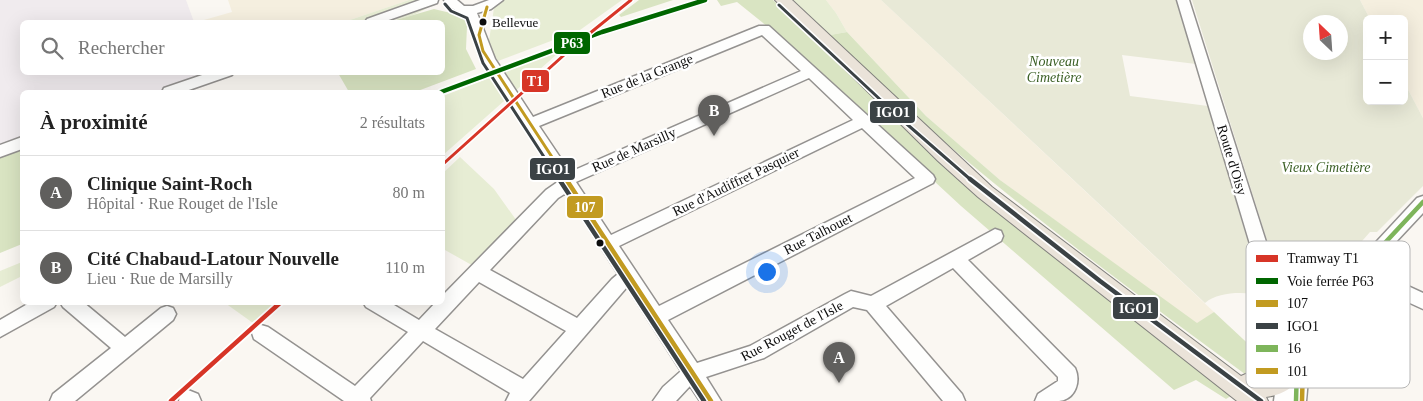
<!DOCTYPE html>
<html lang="fr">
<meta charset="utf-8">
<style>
:root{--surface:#fff;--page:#f6f6f6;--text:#222;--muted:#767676;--line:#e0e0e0;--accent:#605f5d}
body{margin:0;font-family:"Times New Roman",serif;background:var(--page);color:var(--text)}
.controls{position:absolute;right:15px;top:15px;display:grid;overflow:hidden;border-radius:8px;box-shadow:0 5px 20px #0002}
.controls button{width:45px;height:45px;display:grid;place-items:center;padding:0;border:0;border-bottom:1px solid var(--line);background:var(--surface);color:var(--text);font:25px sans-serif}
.compass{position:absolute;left:1303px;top:15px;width:45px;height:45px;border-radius:50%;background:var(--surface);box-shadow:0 5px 20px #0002;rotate:335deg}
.you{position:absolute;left:766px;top:271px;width:18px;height:18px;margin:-12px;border:4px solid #fff;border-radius:50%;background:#1a73e8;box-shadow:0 0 0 8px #1a73e833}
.badge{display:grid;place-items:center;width:32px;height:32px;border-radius:50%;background:var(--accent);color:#fff;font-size:16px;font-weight:700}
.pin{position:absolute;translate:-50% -41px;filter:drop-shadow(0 1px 2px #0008)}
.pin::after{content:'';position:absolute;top:26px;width:18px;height:15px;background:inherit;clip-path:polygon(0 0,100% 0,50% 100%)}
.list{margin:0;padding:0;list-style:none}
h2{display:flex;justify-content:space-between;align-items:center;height:65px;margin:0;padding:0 20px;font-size:21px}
h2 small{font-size:16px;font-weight:400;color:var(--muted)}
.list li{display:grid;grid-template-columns:32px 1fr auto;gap:15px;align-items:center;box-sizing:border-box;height:75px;padding:0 20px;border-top:1px solid var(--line)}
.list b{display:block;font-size:19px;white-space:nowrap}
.list p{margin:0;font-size:16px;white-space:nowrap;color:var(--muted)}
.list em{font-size:16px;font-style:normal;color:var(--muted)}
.icon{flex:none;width:28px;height:28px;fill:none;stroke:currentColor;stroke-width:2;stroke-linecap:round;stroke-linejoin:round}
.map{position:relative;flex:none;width:1423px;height:401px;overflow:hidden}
.search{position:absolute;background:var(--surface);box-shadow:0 5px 20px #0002;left:20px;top:20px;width:425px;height:55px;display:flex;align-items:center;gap:12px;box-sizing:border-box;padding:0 18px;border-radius:8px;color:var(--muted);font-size:19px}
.panel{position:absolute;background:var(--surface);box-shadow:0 5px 20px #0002;left:20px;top:90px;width:425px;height:215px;border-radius:8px}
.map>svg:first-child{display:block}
.industrial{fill:#f0ebee}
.farmland{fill:#f5efdf}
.green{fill:#e7edd4}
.forest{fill:#d9e4c2}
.cemetery{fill:#e8e9d7;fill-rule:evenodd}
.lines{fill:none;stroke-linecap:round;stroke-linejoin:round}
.minor-casing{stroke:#949290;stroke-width:3}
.major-casing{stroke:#81807d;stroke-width:2}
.minor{fill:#fefefd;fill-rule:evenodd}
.major{fill:#eae3d9;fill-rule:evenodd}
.bus-1-far1-casing{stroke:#fff;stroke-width:6}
.bus-1-casing{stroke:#fff;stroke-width:8}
.bus-2-far1-casing{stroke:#fff;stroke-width:6}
.bus-2-casing{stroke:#fff;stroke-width:8}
.bus-3-casing{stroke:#fff;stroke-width:8}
.bus-4-casing{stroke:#fff;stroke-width:8}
.bus-1-far1{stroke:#c29b21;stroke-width:3}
.bus-1{stroke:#c29b21;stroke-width:4.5}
.bus-2-far1{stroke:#3b4245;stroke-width:3}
.bus-2{stroke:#3b4245;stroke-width:4.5}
.bus-3{stroke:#7eb55b;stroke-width:4.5}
.bus-4{stroke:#c29b21;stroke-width:4.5}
.rail-1-casing{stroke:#fff;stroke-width:8}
.rail-1{stroke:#060;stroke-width:4.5}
.tram-1-far1-casing{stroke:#fff;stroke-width:6}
.tram-1-casing{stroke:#fff;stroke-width:8}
.tram-1-far1{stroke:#d73527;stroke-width:3}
.tram-1{stroke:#d73527;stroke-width:4.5}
.bus-dot{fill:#0d0d0d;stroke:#fff;stroke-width:2}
.labels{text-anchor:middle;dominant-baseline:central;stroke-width:5;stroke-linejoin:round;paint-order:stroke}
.bus-label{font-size:13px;fill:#0d0d0d;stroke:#fff;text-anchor:start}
.park-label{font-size:14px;font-style:italic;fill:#395e23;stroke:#fff}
.street-label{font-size:14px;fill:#0d0d0d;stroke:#fff}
.key{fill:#fff;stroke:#b6b6b6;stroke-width:1}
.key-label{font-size:14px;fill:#0d0d0d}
.line-badge{stroke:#fff;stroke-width:2}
.badge-label{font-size:14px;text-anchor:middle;font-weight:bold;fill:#fff}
</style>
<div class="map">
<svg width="1423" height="401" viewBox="0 0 1423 401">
<rect width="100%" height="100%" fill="#faf7f2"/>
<path class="industrial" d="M0 0H186L194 22H22V72L209 73 211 84 188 92H22V149L0 157Z"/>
<path class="farmland" d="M228 0H409L344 22H197L232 12Z
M826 0H881L1214 312 1197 324 1000 180 926 116 847 32 836 13Z
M1360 0H1423V118L1404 82V19H1370Z"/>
<path class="green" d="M409 0H437C412 24 376 22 344 22Z
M502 0H622L580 30 498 61 488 47 494 8Z
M793 0H826L836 13 847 32 830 35Z
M553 53 556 55 443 155V96Z
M460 157 494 189 519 224 477 268 445 250 443 252V173Z
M22 262V276L0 287V271Z
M225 303H276L253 323Z"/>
<path class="forest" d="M639 0H673L621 17 619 15Z
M717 0H773L901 123 1234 394 1226 399 1196 380 1174 390 961 206 934 181 921 165 784 40 737 2 721 6Z
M434 9 459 15 465 20 467 26 466 49 476 69 415 92H349L338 73 442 72V22H389Z
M847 32 926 116 1000 180 1197 323 1214 312 1272 366 1253 380C1139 296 1024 212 918 119 887 92 859 63 830 35Z
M22 150V244L0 253V157Z"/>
<path class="cemetery" d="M881 0H1176L1196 64 1122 55 1130 96 1208 106 1250 249 1262 295C1244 292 1219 291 1205 303Z
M1192 0H1360L1370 19H1367V101H1404V82L1423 118V186L1377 232H1370L1304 307 1285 298ZM1340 22V52H1310V22Z"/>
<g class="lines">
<g class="minor-casing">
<path id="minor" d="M420 0H438L437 3 383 22H365L367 19Z
M444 0H457L464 6H473L489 0H503L491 9 477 13 495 59 533 117 759 26H769L933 175 935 179 933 183 668 320 697 363 750 346 845 294 851 291 871 296 995 229 1001 231 1003 236 1001 241 968 260 1075 368C1081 381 1076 399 1059 401 1051 401 1043 401 1035 401L1038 394 1058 381V377L953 268 886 306 962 394 965 401H943L867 310 853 307 764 358 706 377 721 401H700L690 386 676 401H653L663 387 681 371 627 287 529 401H506L510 393 423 341 370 398 371 401H344L254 339 252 333 254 327 261 325 268 327 355 386 408 332 366 307 363 302H389L419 320 436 302H442V296L546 190 559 181 481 60 466 17C459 9 452 12 444 0ZM762 35 801 71 570 172 539 126ZM809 78 853 120 611 235 576 182ZM862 128 915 178 659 306 619 246ZM566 193 618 274 612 279 577 318 490 270 558 198ZM479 282 566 331 523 379 435 329Z
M1177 0H1189L1288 311H1301L1332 284 1346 275 1344 269 1349 259 1364 255 1417 198 1423 196V213L1379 260 1390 268 1395 280 1423 293V309L1386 292 1371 294 1356 287 1344 294 1321 315 1314 334 1298 339 1308 379 1306 401H1274L1278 369 1281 363 1285 361ZM1362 269 1369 271 1377 279 1368 276Z
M211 72H234L232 75 183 92H162L164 88Z
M22 137V149L0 157V145Z
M31 302H57L54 307 0 337V320Z
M60 302H83L125 337 161 308 167 306 173 308 176 314 173 320 75 401H50L53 394 111 348 63 307Z
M188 390 198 394 201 401H179L181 392Z"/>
</g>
<g class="major-casing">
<path id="major" d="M775 0H792L992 187 1241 376 1248 373 1270 374 1288 364 1296 367 1300 375C1294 389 1281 395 1266 397L1268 401H1237L978 197 938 161Z"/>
</g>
<use href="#minor" class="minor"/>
<use href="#major" class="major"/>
<g class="bus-1-far1-casing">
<path id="bus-1-far1" d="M487 7 479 35 483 51 567 180"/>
</g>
<g class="bus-1-casing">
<path id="bus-1" d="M566 179 711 401"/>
</g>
<g class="bus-2-far1-casing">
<path id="bus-2-far1" d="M445 4 451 11 467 18 483 63 559 180
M779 5 901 119 971 180"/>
</g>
<g class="bus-2-casing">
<path id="bus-2" d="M559 179 704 401
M970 179 1100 281 1261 401"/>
</g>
<g class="bus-3-casing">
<path id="bus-3" d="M1296 401 1297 367 1287 335 1307 328C1318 304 1335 291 1357 277L1371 285 1386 284 1381 271 1368 263 1369 260 1423 202"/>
</g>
<g class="bus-4-casing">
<path id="bus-4" d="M1302 401 1303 366 1295 339 1311 333 1316 324"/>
</g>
<use href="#bus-1-far1" class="bus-1-far1"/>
<use href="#bus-1" class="bus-1"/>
<use href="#bus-2-far1" class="bus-2-far1"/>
<use href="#bus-2" class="bus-2"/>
<use href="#bus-3" class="bus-3"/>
<use href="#bus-4" class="bus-4"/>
<g class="rail-1-casing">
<path id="rail-1" d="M441 92 602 32 705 0"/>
</g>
<use href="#rail-1" class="rail-1"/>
<g class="tram-1-far1-casing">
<path id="tram-1-far1" d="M442 165 574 46 631 0"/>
</g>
<g class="tram-1-casing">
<path id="tram-1" d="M171 401 281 302"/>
</g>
<use href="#tram-1-far1" class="tram-1-far1"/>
<use href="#tram-1" class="tram-1"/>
</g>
<g class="bus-dot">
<circle cx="483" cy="22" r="4.5"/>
<circle cx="600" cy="243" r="4.5"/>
</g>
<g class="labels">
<g class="bus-label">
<text x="492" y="22">Bellevue</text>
</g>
<g class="park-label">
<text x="1054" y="61">Nouveau<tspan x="1054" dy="16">Cimetière</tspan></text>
<text x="1326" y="167">Vieux Cimetière</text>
</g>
<g class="street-label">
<text transform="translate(647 76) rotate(-22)">Rue de la Grange</text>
<text transform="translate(634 150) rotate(-24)">Rue de Marsilly</text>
<text transform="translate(1232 160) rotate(73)">Route d'Oisy</text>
<text transform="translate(736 182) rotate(-26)">Rue d'Audiffret Pasquier</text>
<text transform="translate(818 234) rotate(-27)">Rue Talhouet</text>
<text transform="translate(792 331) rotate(-28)">Rue Rouget de l'Isle</text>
</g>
</g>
<rect x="1246" y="241" width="164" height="147" rx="8" class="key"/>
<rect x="1256" y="255" width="22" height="7" fill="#d73527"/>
<rect x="1256" y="278" width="22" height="6" fill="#060"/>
<rect x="1256" y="300" width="22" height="7" fill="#c29b21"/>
<rect x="1256" y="323" width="22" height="6" fill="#3b4245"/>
<rect x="1256" y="345" width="22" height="7" fill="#7eb55b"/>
<rect x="1256" y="368" width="22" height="6" fill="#c29b21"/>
<g class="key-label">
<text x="1287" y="263">Tramway T1</text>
<text x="1287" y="286">Voie ferrée P63</text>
<text x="1287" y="308">107</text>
<text x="1287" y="331">IGO1</text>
<text x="1287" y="353">16</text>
<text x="1287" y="376">101</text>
</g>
<g class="line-badge">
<rect x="553" y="31" width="38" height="24" rx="5" fill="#060"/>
<rect x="521" y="69" width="29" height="24" rx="5" fill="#d73527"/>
<rect x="869" y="100" width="47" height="24" rx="5" fill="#3b4245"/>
<rect x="529" y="157" width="47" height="24" rx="5" fill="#3b4245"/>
<rect x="566" y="195" width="38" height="24" rx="5" fill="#c29b21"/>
<rect x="1112" y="296" width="47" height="24" rx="5" fill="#3b4245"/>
</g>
<g class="badge-label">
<text x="572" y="48">P63</text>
<text x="535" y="86">T1</text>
<text x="893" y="117">IGO1</text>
<text x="553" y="174">IGO1</text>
<text x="585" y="212">107</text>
<text x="1136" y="313">IGO1</text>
</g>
</svg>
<div class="controls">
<button>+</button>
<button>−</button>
</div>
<svg class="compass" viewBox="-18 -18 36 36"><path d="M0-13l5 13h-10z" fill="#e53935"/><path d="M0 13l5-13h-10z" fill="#767676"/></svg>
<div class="you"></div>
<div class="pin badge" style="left:839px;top:383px">A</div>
<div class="pin badge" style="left:714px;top:136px">B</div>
<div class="search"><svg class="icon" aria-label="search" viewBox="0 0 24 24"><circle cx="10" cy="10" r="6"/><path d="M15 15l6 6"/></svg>Rechercher</div>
<section class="panel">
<h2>À proximité<small>2 résultats</small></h2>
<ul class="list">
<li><span class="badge">A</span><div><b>Clinique Saint-Roch</b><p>Hôpital · Rue Rouget de l'Isle</p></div><em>80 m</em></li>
<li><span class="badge">B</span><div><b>Cité Chabaud-Latour Nouvelle</b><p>Lieu · Rue de Marsilly</p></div><em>110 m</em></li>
</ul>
</section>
</div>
